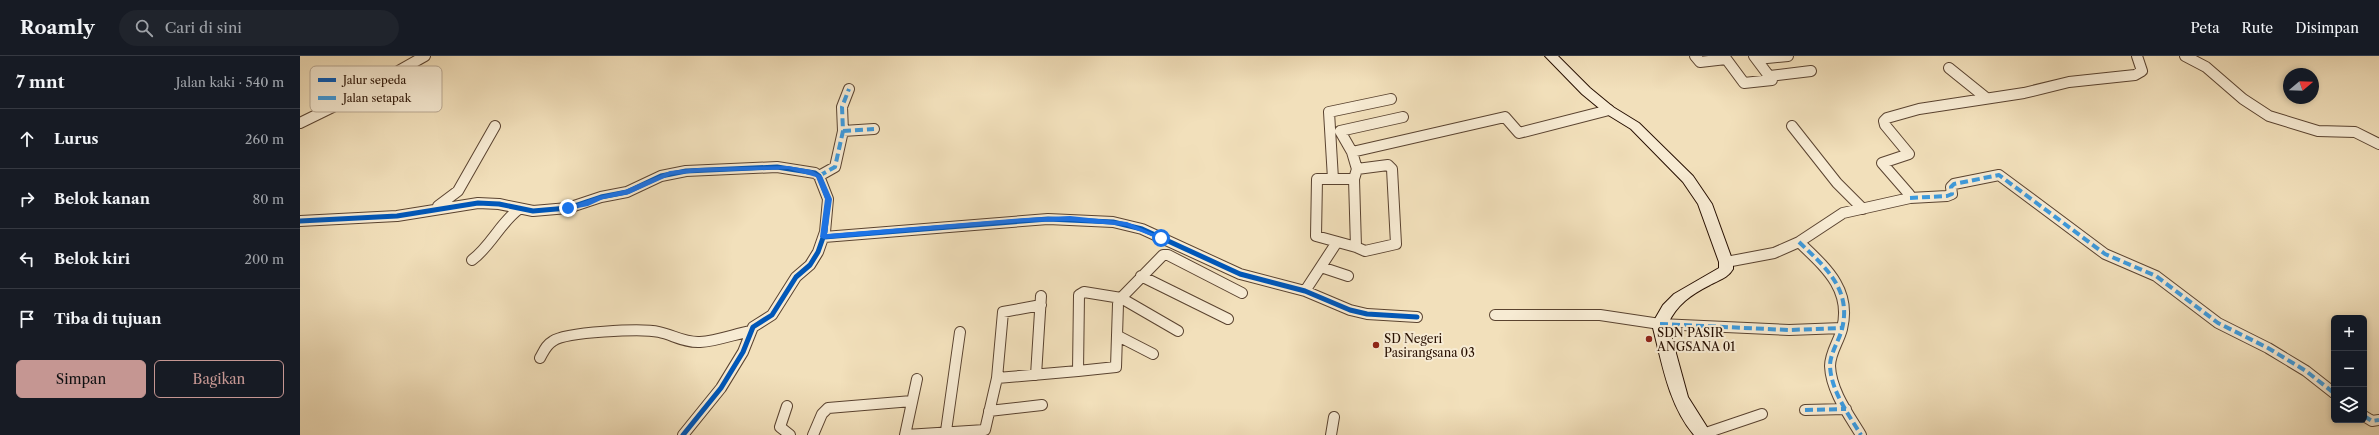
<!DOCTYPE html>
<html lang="id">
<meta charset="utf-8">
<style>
:root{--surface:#171b24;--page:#20242c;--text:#f1f3f6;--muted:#9ea1a6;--line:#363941;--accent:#c59692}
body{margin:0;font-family:"Libre Caslon Text",serif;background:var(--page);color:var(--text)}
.controls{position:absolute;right:12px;bottom:12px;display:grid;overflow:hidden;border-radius:6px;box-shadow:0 2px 6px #0003}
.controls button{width:36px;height:36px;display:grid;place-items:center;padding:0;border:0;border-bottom:1px solid var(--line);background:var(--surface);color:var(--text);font:20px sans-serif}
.compass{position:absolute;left:1983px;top:12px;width:36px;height:36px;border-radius:50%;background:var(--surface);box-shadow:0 2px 6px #0003;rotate:71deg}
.stop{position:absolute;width:12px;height:12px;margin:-9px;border:3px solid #1a73e8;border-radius:50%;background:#fff}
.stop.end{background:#1a73e8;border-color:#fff;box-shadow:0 1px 4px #0008}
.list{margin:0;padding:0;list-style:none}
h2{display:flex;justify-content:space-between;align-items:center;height:52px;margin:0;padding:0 16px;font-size:17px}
h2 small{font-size:13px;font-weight:400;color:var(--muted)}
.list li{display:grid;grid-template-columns:26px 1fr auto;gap:12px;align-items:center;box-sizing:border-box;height:60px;padding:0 16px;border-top:1px solid var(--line)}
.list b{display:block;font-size:15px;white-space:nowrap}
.list em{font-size:13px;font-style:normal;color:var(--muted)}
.actions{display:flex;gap:8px;padding:12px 16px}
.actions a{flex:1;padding:9px 0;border:1px solid var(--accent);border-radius:6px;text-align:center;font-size:14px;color:var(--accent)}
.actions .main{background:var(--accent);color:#111}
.icon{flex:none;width:22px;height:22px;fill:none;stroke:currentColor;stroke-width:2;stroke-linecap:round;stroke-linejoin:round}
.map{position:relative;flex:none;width:2079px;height:379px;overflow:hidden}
header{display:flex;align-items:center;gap:24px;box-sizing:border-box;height:56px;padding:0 20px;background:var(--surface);border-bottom:1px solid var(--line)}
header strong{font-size:19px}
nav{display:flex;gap:22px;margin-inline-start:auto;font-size:14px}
.search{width:280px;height:36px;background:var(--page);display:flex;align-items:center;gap:10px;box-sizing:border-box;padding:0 14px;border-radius:22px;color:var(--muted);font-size:15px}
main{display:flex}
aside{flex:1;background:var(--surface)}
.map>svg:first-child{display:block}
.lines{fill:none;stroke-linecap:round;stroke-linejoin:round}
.street-casing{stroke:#5a4330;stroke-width:12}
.secondary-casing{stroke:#270f01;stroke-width:2}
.street{stroke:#f7ebd3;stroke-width:10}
.secondary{fill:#f7ebd3;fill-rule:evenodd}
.quiet{stroke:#3d9add;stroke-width:4;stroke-dasharray:8 4;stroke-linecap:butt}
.cycleway-casing{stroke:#f7ebd3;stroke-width:8}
.cycleway{stroke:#0057b8;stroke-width:5}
.route{fill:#1a73e8}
.poi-dot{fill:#8f2418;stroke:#f7ebd3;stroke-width:1.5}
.labels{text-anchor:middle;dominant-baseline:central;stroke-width:4;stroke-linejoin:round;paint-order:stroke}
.poi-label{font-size:12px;fill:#270f01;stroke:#f7ebd3;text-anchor:start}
.key{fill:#f7ebd3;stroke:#b9a994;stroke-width:1}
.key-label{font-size:11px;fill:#270f01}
</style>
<header>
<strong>Roamly</strong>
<div class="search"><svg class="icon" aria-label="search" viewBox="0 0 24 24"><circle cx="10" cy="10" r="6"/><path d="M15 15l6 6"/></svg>Cari di sini</div>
<nav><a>Peta</a><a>Rute</a><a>Disimpan</a></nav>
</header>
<main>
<aside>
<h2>7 mnt<small>Jalan kaki · 540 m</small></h2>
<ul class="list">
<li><svg class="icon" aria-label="ahead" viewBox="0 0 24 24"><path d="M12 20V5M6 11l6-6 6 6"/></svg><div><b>Lurus</b></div><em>260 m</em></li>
<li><svg class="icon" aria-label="right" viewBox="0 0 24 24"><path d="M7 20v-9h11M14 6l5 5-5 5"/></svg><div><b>Belok kanan</b></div><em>80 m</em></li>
<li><svg class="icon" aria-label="left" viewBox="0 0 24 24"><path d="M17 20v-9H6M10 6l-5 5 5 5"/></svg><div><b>Belok kiri</b></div><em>200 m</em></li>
<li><svg class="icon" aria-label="arrive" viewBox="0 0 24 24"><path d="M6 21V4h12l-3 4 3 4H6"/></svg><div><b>Tiba di tujuan</b></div></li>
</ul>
<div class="actions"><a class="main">Simpan</a><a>Bagikan</a></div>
</aside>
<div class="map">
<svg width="2079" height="379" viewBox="0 0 2079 379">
<rect width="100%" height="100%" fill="#f2e0bb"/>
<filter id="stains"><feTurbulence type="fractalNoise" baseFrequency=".005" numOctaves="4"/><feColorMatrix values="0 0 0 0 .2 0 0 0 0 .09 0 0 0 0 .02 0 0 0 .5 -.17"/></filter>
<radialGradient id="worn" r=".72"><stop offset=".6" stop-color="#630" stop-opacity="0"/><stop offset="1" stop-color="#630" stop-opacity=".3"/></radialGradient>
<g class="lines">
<g class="street-casing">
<path id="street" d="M1395 0 1400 6 1426 3
M1424 0 1444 27 1472 24 1454 0
M1885 0 1906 11 1943 43 1969 60 2018 75 2055 76 2079 88
M1457 3 1488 0
M1649 12 1685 41
M1470 20 1511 15
M0 67 47 44 125 0
M1492 70 1537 127 1563 153
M543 75 574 73
M1052 96 1040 75 1103 61
M1057 113 1052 96 1205 61 1219 77 1309 54
M519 120 535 111 543 75 542 51 549 33
M1033 123 1029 56 1091 43
M1054 123 1056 191
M1054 123H1017L1016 180 1056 191
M1054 123 1057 113 1088 109 1092 113 1096 188 1065 195 1056 191
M1610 142 1647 140 1652 138 1651 131 1654 128 1699 119 1805 198 1856 220 1918 267 1968 292 2006 315 2034 337
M138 150 158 135 195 70
M0 165 97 160 178 147 199 148 233 155 268 152 301 141 327 136 361 120 386 115 477 111 515 117 519 120 528 143 525 176 518 196 510 209 496 221 472 259 453 271 443 296 421 332 383 379
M524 181 748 163 813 166 842 173 940 218 1005 235 1050 254 1067 258 1117 261
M1499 186C1525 211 1552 233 1542 273 1539 285 1530 297 1530 310 1531 335 1549 359 1561 379
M172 204C191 190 200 167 219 153
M1426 206 1474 197 1499 186 1543 157 1610 142 1609 138 1582 107 1609 98 1585 69 1584 65 1587 62 1619 53 1724 37 1769 26 1835 19 1842 15 1837 0
M1021 211 1048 220
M841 220 928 263
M1005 235 1037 186
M784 236 821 242 818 248 816 311 778 315 779 239Z
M1195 259H1300L1360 268 1489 274 1542 272
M878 275 821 242 863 199H868L942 237
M818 280 853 298
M240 302C244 295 246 289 253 285 265 276 342 272 359 276 373 279 385 287 400 286 417 285 435 278 451 275
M736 319 741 240
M697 322 778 315
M487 350 480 371 490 379
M1505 354 1546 353
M689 355 742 349
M2064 360 2072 365 2079 364
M646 375 660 276
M1403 378 1462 358
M513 379 522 358 528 352 612 345
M605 379 617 323
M606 379 685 374 697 322 703 256 741 249
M1031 379 1034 361"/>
</g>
<g class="secondary-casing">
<path id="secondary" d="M1245 0H1258L1290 32 1313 51 1339 67 1393 120 1412 148 1433 206V213C1428 222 1419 224 1410 229 1392 238 1376 249 1368 268L1388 341 1412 379H1394C1368 348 1362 306 1352 268L1363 249 1374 238 1419 212V206L1398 148 1383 126 1331 73 1305 57 1282 38Z"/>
</g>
<use href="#street" class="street"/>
<use href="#secondary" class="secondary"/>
<path class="quiet" d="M543 75 574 73
M519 120 535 111 543 75 542 51 549 33
M1610 142 1647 140 1652 138 1651 131 1654 128 1699 119 1805 198 1856 220 1918 267 1968 292 2006 315 2034 337
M1499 186C1525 211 1552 233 1542 273 1539 285 1530 297 1530 310 1531 335 1549 359 1561 379
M1360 268 1489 274 1542 272
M1505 354 1546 353
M2064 360 2072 365 2079 364"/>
<g class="cycleway-casing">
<path id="cycleway" d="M0 165 97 160 178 147 199 148 233 155 268 152 301 141 327 136 361 120 386 115 477 111 515 117 519 120 528 143 525 176 518 196 510 209 496 221 472 259 453 271 443 296 421 332 383 379
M524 181 748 163 813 166 842 173 940 218 1005 235 1050 254 1067 258 1117 261"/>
</g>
<use href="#cycleway" class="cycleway"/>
</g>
<path class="route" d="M488 110 511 114 522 120 532 143 527 178 725 162 770 160 827 166 864 182 859 183 826 170 770 165 725 166 524 183 520 181 525 143 516 121 488 113 399 116 371 119 329 138 303 143 288 150 268 154 265 152 299 140 325 134 370 115 399 112Z"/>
<g class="poi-dot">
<circle cx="1349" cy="283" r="4"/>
<circle cx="1076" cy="289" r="4"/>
</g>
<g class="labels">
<g class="poi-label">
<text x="1357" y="276">SDN PASIR<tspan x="1357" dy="14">ANGSANA 01</tspan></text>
<text x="1084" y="282">SD Negeri<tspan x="1084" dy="14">Pasirangsana 03</tspan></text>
</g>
</g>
<rect x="10" y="10" width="132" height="46" rx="6" class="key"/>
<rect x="18" y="22" width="18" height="4" fill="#0057b8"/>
<rect x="18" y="40" width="18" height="4" fill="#3d9add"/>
<g class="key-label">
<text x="43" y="28">Jalur sepeda</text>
<text x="43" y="46">Jalan setapak</text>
</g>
<rect width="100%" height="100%" filter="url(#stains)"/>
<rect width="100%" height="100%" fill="url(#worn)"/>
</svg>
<div class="controls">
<button>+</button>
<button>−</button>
<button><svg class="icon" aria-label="layers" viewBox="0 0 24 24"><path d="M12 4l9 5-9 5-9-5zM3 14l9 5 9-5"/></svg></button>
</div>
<svg class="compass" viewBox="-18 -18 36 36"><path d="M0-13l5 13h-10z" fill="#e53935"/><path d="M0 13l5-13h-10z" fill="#9ea1a6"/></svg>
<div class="stop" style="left:861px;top:182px"></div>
<div class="stop end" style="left:268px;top:152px"></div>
</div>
</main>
